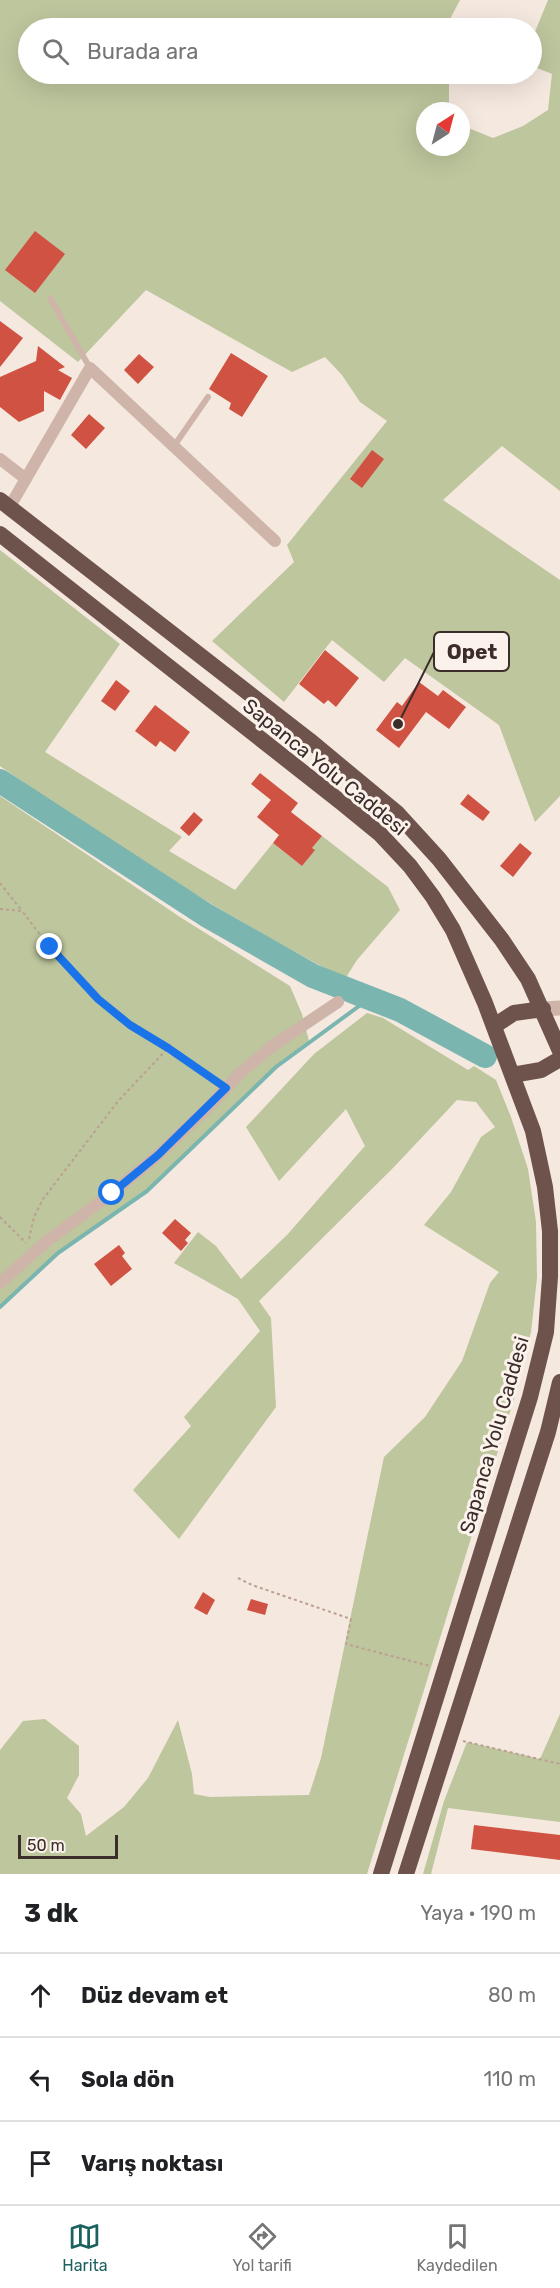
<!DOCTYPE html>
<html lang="tr">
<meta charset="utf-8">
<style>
:root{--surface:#fff;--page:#f6f6f6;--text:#202124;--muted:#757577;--line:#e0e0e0;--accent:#1b615d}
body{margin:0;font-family:Rubik,sans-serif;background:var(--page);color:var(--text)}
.compass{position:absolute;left:416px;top:102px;width:54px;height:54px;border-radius:50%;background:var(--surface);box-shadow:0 6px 24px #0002;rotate:36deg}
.scale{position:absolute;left:18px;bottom:15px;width:100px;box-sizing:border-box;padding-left:6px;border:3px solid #3b2d29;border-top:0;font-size:16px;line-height:21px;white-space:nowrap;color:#3b2d29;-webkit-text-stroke:4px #fcf2ec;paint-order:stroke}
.stop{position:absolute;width:18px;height:18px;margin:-14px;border:4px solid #1a73e8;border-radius:50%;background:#fff}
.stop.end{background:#1a73e8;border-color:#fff;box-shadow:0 2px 6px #0008}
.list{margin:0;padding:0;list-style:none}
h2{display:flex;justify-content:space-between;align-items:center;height:78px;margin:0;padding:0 24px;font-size:26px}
h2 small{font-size:20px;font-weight:400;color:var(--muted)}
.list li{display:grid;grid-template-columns:39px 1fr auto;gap:18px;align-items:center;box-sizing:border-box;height:84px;padding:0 24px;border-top:2px solid var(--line)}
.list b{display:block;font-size:22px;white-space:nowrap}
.list em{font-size:20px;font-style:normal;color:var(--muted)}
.icon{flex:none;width:33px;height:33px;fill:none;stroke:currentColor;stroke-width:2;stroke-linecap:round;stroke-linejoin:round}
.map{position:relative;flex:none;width:560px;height:1874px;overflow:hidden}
.search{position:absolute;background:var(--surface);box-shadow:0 6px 24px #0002;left:18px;right:18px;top:18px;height:66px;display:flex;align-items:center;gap:15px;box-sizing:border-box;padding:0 21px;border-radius:33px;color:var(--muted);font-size:22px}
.sheet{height:330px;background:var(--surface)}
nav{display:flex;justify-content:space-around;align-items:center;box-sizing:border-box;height:84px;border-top:2px solid var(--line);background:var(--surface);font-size:16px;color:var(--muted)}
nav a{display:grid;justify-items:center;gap:3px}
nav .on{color:var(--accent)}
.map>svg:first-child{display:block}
.green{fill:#bdc69d}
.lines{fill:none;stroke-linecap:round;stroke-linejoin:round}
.stream{stroke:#7bb5b0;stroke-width:4}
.river{stroke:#7bb5b0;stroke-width:24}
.building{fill:#d05242}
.path{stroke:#bb9f93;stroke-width:2;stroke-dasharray:3 3;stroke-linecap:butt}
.service{stroke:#cfb5a9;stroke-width:6}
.minor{stroke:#cfb5a9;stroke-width:12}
.tertiary{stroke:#cfb5a9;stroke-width:15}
.trunk{stroke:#6e534c;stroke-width:16}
.route{stroke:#1a73e8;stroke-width:8}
.labels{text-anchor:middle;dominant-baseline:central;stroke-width:6;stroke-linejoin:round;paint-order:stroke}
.street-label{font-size:20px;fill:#3b2d29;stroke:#fcf2ec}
.leader{fill:none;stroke:#3b2d29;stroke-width:2}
.callout-dot{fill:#3b2d29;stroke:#fcf2ec;stroke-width:2}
.callout{fill:#fcf2ec;stroke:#3b2d29;stroke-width:2}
.callout-label{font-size:21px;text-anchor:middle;font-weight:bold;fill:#3b2d29}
</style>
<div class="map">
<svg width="560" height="1874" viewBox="0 0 560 1874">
<rect width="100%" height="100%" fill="#f5e8df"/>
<path class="green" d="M0 0H460L449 21V28H28V74H449V111H425V147H461V125L493 138 523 126 548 110 552 74 532 66V39L548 0H560V491L502 446 443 500 560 580V796L535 822 499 725 405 658 384 682 332 640 284 702 212 641 294 562 287 545 387 421 360 402 342 375 325 357 292 372 146 290 78 362 0 301Z
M0 550 120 644 45 752 182 837 169 851 235 890 273 843 302 866 314 850 312 848 322 836 388 887 400 910 357 960 345 979C226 916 110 844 0 766Z
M0 796 180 917 290 986 302 1014 309 1041 251 1090 210 1132 147 1191 59 1253 0 1307Z
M367 1013 383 1018 468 1070 474 1066 496 1080 511 1117 528 1169 536 1222 537 1278 531 1332 515 1396 367 1874H0V1750L23 1721 45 1719 79 1746V1775L67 1798 81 1814 86 1836 124 1807 148 1778 178 1720 192 1774 194 1794 210 1797 309 1795 321 1758 384 1457 425 1417 462 1361 490 1283 499 1272 424 1225 451 1192 481 1137 495 1127 476 1102 457 1100 394 1167 259 1301 271 1318 276 1407 179 1539 133 1490 191 1426 184 1417 260 1331 238 1299 174 1263 198 1232 216 1246 241 1279 287 1235 365 1146 346 1109 279 1181 246 1127 314 1054Z
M560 1714V1822L448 1808 431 1874H423L444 1801 467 1742 540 1759Z"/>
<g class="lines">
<path class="stream" d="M0 1307 58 1253 147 1191 276 1067 370 998"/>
<path class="river" d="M0 781 206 915 313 976 400 1010 485 1056"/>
</g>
<path class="building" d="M35 231 65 254 35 293 5 270Z
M0 321 23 338 0 367Z
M38 346 65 367 58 370 72 378 60 400 44 391V411L19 422 0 407V377L36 361Z
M231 353 268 376 242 417 229 409 231 403 209 389Z
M139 354 154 367 138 384 124 370Z
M89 414 105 428 86 449 71 435Z
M372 450 384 459 362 488 350 479Z
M325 650 359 678 336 707 328 700 324 704 299 684Z
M116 680 130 691 115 711 101 701Z
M419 682 438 696 443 690 466 707 449 729 426 712 399 748 376 730 397 702 402 706Z
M155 705 190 732 175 752 160 741 156 747 135 731Z
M260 773 298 803 291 812 322 836 312 848 315 850 302 866 273 843 279 835 257 817 271 800 251 784Z
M468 794 490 812 483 821 460 804Z
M194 812 203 820 189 836 180 828Z
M520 843 532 853 513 877 500 866Z
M175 1219 191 1233 185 1240 188 1243 181 1251 162 1233Z
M119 1245 125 1253 122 1256 132 1269 111 1286 94 1264Z
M203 1592 215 1600 207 1615 194 1608Z
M251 1599 268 1604 265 1615 247 1610Z
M474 1825 560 1835V1860L471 1849Z"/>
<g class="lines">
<path class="path" d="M0 883 22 911
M0 909 22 911C46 942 69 975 99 1000 120 1018 144 1033 168 1048
M0 1217 26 1243
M29 1239 34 1217 43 1199 119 1100 168 1048 216 1081
M238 1578 252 1585 351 1619 346 1644 430 1666
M463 1741 560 1764"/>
<path class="service" d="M50 298 90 368
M174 446 208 397"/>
<path class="minor" d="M0 459 26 479
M9 508 90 368 275 541
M0 1283 47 1241 112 1193 158 1155 212 1104 238 1075 271 1047 338 1002"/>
<path class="tertiary" d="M543 1009 560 1008"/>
<path class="trunk" d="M0 500 309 740 397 813 439 859 502 940 528 979 560 1051
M0 534 342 803 380 834 410 866 433 897 453 930 485 1003 533 1131 545 1187 550 1231V1277L546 1332 530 1397 381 1874
M494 1026 514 1013 543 1009
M512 1075 541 1070 560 1059
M406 1874 548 1432 560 1382"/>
</g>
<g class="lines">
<path class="route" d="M50 947 98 999 130 1025 168 1048 226 1088 158 1155 112 1193"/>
</g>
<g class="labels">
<g class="street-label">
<text transform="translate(325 767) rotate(39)">Sapanca Yolu Caddesi</text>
<text transform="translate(494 1435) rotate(-74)">Sapanca Yolu Caddesi</text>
</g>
</g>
<path class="leader" d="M398 724L434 652"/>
<circle class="callout-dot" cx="398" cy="724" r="6"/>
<rect class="callout" x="434" y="632" width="75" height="39" rx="6"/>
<g class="callout-label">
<text x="472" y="659">Opet</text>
</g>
</svg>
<svg class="compass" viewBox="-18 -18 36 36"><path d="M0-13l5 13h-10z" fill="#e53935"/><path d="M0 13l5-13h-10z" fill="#757577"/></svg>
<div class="scale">50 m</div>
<div class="stop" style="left:112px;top:1193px"></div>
<div class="stop end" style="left:50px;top:947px"></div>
<div class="search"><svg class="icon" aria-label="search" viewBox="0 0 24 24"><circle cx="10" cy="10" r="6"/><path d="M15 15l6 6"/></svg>Burada ara</div>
</div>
<section class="sheet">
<h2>3 dk<small>Yaya · 190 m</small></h2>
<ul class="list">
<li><svg class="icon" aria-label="ahead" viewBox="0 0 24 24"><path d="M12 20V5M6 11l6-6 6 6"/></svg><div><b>Düz devam et</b></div><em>80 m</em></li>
<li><svg class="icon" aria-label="left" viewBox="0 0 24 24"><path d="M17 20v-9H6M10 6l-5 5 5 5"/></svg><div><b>Sola dön</b></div><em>110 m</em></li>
<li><svg class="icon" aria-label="arrive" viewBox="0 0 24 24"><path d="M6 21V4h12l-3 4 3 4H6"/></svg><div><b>Varış noktası</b></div></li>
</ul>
</section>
<nav>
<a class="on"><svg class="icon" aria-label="map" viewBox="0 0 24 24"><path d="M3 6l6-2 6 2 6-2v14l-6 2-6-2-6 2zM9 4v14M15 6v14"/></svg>Harita</a>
<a><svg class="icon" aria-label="directions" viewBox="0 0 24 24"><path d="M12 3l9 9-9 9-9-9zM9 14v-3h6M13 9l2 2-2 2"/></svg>Yol tarifi</a>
<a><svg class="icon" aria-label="saved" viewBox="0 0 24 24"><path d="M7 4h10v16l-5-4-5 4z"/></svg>Kaydedilen</a>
</nav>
